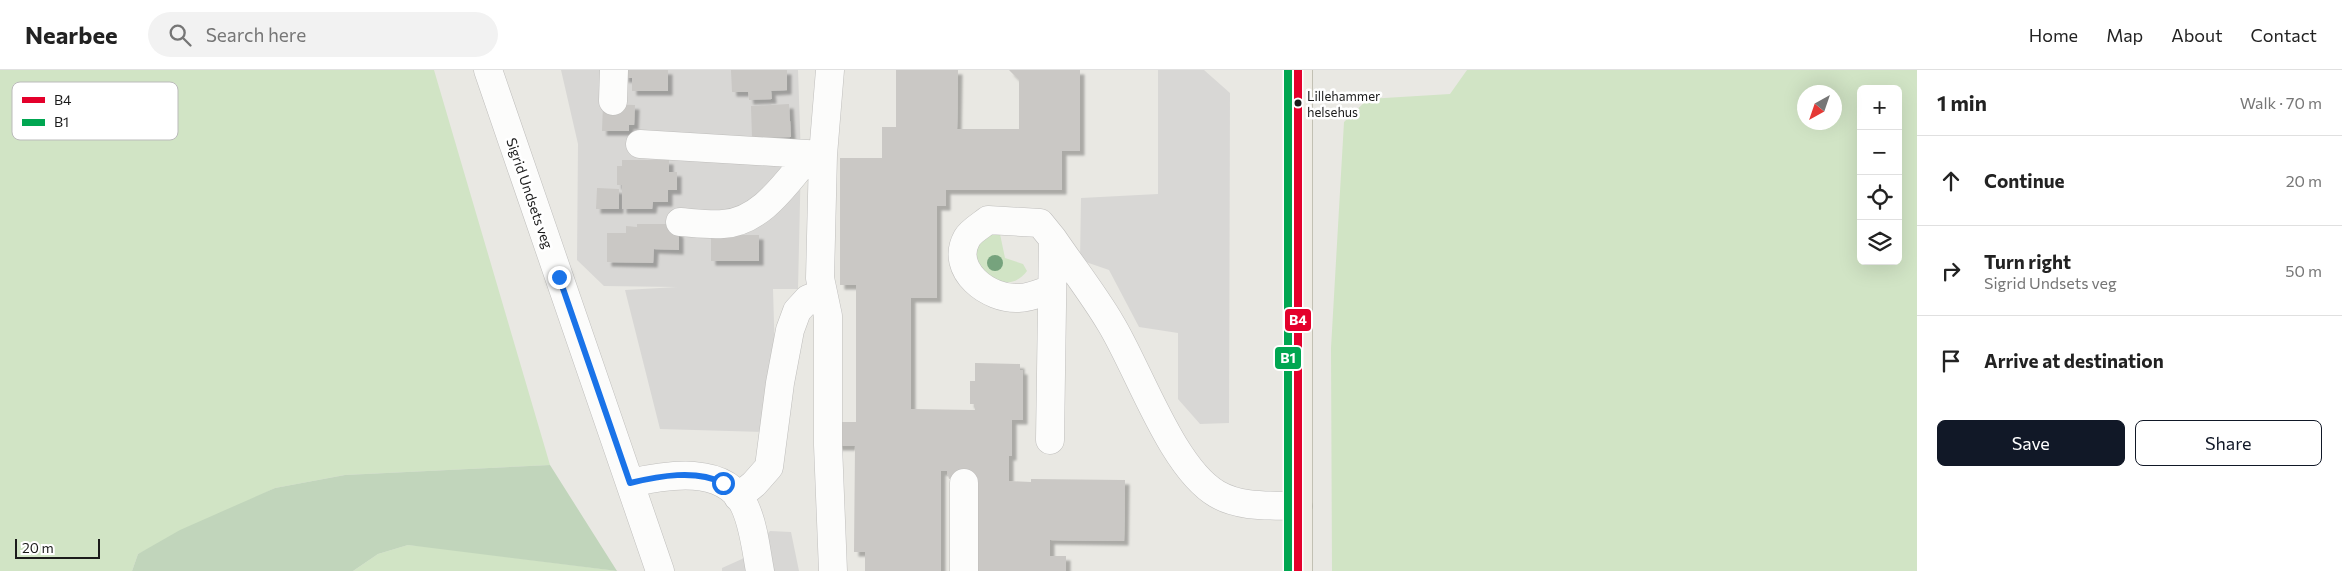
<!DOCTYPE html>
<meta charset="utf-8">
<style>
:root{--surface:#fff;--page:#f2f2f2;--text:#222;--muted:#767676;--line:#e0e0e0;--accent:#111827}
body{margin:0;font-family:Commissioner,sans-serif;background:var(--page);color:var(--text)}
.controls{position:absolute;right:15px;top:15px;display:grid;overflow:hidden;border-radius:8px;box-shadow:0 5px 20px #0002}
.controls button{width:45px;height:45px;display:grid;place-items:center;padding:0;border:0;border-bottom:1px solid var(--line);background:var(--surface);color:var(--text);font:25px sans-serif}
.compass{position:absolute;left:1797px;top:15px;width:45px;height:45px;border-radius:50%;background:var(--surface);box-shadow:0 5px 20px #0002;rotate:220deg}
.scale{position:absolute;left:15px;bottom:12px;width:85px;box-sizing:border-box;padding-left:5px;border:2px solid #1b1b1b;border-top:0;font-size:14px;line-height:18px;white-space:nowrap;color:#1b1b1b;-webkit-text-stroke:4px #fff;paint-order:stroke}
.stop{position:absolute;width:15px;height:15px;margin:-11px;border:4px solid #1a73e8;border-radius:50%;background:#fff}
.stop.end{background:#1a73e8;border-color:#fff;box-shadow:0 1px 5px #0008}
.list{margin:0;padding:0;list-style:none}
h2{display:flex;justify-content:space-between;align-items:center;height:65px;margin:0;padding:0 20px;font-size:21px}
h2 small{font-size:16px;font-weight:400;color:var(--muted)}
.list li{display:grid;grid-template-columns:32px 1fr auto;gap:15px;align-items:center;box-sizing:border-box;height:90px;padding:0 20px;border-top:1px solid var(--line)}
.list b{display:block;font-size:19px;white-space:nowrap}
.list p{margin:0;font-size:16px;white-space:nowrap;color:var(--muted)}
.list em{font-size:16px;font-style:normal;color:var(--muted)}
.actions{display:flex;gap:10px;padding:15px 20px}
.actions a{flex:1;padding:11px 0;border:1px solid var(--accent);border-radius:8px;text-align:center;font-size:18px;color:var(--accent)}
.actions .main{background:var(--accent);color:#fff}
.icon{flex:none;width:28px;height:28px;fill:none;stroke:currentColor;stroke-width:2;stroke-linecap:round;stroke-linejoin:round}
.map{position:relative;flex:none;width:1917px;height:501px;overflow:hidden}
header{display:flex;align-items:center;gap:30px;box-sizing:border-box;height:70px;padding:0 25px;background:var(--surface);border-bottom:1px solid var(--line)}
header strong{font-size:24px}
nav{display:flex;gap:28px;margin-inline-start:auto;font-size:18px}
.search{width:350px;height:45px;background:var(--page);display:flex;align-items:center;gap:12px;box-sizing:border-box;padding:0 18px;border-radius:28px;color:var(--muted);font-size:19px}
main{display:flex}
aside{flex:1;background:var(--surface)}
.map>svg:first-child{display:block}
.residential{fill:#d8d7d5}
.grass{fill:#d1e4c5;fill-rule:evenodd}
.forest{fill:#c1d5bb}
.building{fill:#cac8c5;filter:url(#shadow)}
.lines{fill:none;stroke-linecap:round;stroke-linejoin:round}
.minor-casing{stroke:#bfbebc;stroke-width:29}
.major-casing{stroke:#9b9783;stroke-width:29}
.minor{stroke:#fcfcfb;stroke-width:28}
.major{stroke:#eeebe3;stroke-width:28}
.bus-1-casing{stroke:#fff;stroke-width:11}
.bus-2-casing{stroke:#fff;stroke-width:11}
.bus-1{stroke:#e4002b;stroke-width:8}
.bus-2{stroke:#00a651;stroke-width:8}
.tree{fill:#76a37d}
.route{stroke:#1a73e8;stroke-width:6}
.bus-dot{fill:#1b1b1b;stroke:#fff;stroke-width:2}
.labels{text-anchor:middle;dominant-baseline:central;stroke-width:5;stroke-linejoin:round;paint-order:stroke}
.bus-label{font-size:13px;fill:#1b1b1b;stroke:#fff;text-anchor:start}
.street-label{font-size:14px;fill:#1b1b1b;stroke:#fff}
.key{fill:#fff;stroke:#bbb;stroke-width:1}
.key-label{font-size:14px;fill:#1b1b1b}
.line-badge{stroke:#fff;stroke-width:2}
.badge-label{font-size:14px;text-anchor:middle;font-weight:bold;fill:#fff}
</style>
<header>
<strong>Nearbee</strong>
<div class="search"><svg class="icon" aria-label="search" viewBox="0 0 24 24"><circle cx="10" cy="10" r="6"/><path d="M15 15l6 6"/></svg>Search here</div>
<nav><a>Home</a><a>Map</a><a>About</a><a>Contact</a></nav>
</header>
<main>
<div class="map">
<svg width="1917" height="501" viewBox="0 0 1917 501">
<defs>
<filter id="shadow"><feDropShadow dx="4.5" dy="4.5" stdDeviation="1" flood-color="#0004"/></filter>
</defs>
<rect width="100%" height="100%" fill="#e9e8e3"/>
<path class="residential" d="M561 0H798L801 88 798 219H773L775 288 764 362 660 359 625 220 677 217 604 216 577 190 578 74Z
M1158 0H1204L1230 23 1229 353 1200 354 1178 329V263L1139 257 1109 200 1080 190 1081 128 1158 124Z
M770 461 791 462 799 501H722V498L742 489Z"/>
<path class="grass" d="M0 0H434L550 395 345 405 275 418 138 484 132 501H0Z
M1467 0H1917V501H1332L1331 278 1344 52 1368 29 1450 24ZM1861 19H1898V191H1861ZM1834 22V52H1804V22Z
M992 160 1000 164 1005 188 1023 194 1027 201C1010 223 989 209 976 193V175Z
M408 475 431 477 618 501H353L378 484Z"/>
<path class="forest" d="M550 395 617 501 408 475 378 484 353 501H132L138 484 180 460 275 418 345 405Z"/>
<path class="building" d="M624 0H668V21H632V8H624Z
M731 0H787V20L771 21 772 29 749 30 748 22H732Z
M896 0H958L957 59H1019V10L1009 0H1080V81H1062V120H946V136H937V228H911V339L975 340V334H970V311H975V293L1020 294V300H1023V350H1012V386H1009V411L1031 412V409L1125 410 1124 471 1050 470V486H1066V501H976L975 404 949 409 947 401H941V501H865V482H854L855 376H833V352H856V215H840V88H882V57H896Z
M603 34 635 35 634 55H629V61H602Z
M789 34 791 67 752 68 751 36Z
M622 90H669V102H677V120H668V132H653L652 139H622V115H617V96H622Z
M597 118 619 119V139H596Z
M637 154H674L679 164V180L654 179 653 193 607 192V163H626V156L637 157Z
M711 165H759V191H711Z"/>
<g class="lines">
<g class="minor-casing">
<path id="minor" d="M488 0 660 501
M830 0 823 85 820 208 828 246V375L833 501
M613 31 614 0
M640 74 823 85
M680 152C694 153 709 155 723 154 762 152 787 111 810 85
M1053 169C1072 197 1094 225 1111 254 1139 300 1172 398 1217 424 1241 438 1271 435 1298 436
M1050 370 1053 169 1040 153 988 150C982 155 971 161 967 168 949 200 989 230 1019 228 1030 228 1042 222 1052 219
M630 413C666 405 726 394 745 437 754 457 756 480 760 501
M964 413V501
M738 427 754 414 769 397 780 313 790 260 797 241 808 229 823 223"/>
</g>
<g class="major-casing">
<path id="major" d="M1298 0V501"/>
</g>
<use href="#minor" class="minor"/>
<use href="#major" class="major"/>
<g class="bus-1-casing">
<path id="bus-1" d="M1298 0V501"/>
</g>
<g class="bus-2-casing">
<path id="bus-2" d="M1288 0V501"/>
</g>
<use href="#bus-1" class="bus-1"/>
<use href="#bus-2" class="bus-2"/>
</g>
<circle class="tree" cx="995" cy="193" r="8"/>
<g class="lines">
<path class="route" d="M559 207 630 413C659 406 696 399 723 413"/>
</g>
<circle class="bus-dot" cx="1298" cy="33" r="4.5"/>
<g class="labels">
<g class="bus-label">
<text x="1307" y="26">Lillehammer<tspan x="1307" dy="16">helsehus</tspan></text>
</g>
<g class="street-label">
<text transform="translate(530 123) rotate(71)">Sigrid Undsets veg</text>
</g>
</g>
<rect x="12" y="12" width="166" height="58" rx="8" class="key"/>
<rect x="22" y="27" width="23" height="6" fill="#e4002b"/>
<rect x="22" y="49" width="23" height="7" fill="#00a651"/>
<g class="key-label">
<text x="54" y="35">B4</text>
<text x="54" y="57">B1</text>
</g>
<g class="line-badge">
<rect x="1284" y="238" width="28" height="24" rx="5" fill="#e4002b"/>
<rect x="1274" y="276" width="28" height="24" rx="5" fill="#00a651"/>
</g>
<g class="badge-label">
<text x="1298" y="255">B4</text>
<text x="1288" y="293">B1</text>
</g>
</svg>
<div class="controls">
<button>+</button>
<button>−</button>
<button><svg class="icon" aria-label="locate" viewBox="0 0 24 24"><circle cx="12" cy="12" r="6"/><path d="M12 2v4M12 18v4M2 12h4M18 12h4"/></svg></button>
<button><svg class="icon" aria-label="layers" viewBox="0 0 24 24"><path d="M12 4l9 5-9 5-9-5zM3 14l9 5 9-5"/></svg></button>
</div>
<svg class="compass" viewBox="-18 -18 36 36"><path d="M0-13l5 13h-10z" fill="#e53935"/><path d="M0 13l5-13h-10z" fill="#767676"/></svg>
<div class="scale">20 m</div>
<div class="stop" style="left:723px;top:413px"></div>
<div class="stop end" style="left:559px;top:207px"></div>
</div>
<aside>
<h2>1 min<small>Walk · 70 m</small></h2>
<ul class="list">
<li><svg class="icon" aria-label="ahead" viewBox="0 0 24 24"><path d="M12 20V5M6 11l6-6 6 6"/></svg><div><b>Continue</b></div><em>20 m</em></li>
<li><svg class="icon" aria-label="right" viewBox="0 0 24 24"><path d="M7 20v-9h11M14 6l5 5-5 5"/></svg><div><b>Turn right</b><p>Sigrid Undsets veg</p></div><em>50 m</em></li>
<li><svg class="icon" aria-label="arrive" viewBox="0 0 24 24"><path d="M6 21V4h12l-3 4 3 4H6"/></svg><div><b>Arrive at destination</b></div></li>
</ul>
<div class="actions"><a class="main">Save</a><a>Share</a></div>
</aside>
</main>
